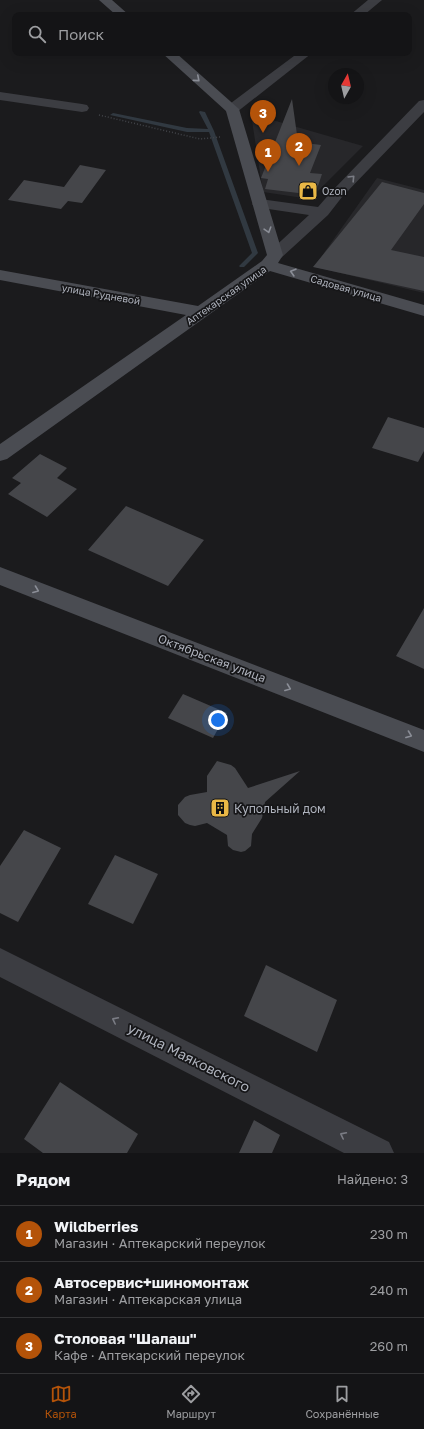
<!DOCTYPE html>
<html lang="ru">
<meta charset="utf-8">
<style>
:root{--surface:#141416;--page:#1d1d1f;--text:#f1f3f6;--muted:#9d9ea1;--line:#333335;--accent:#b45309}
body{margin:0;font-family:"Golos Text",sans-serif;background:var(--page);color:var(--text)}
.compass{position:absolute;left:328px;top:68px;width:36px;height:36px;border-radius:50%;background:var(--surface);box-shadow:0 4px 16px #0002;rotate:8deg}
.you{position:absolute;left:218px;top:720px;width:14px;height:14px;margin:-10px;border:3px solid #fff;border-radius:50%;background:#1a73e8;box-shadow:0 0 0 6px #1a73e833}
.badge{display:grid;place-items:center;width:26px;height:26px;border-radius:50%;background:var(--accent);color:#fff;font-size:13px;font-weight:700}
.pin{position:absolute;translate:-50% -33px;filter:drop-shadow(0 1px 2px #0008)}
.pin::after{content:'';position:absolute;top:21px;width:14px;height:12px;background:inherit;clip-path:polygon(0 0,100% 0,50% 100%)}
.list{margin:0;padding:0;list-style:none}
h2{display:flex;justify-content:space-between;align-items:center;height:52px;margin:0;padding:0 16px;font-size:17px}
h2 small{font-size:13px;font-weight:400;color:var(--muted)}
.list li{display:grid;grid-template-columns:26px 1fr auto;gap:12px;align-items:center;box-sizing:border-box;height:56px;padding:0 16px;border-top:1px solid var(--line)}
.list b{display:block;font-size:15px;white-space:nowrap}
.list p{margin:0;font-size:13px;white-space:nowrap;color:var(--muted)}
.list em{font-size:13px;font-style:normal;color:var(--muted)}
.icon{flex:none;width:22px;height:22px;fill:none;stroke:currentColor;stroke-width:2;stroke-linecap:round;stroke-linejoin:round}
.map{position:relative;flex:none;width:424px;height:1153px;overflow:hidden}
.search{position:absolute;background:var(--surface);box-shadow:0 4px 16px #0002;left:12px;right:12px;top:12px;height:44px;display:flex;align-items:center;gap:10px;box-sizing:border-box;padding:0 14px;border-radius:8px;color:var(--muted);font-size:15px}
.sheet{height:220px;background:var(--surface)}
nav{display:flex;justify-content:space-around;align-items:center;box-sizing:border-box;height:56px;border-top:1px solid var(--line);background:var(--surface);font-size:11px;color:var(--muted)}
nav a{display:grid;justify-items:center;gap:2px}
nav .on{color:var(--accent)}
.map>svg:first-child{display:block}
.built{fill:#27272a}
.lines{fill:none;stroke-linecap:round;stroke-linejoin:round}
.stream{fill:#313941;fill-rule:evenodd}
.building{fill:#45464a}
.path{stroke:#424449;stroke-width:1.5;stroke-dasharray:1 2;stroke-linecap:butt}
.street{fill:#3c3d42;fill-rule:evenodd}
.secondary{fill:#4a4c52;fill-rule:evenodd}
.oneway{stroke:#8b8e97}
.oneway2{stroke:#7b7d85}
.labels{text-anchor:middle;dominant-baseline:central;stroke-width:3.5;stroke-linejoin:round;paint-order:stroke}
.far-poi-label{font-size:10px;fill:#aeb2bc;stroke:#161618;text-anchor:start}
.far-street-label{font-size:10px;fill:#aeb2bc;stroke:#161618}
.street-label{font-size:12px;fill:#aeb2bc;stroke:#161618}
.poi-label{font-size:12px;fill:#aeb2bc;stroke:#161618;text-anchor:start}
.near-street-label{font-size:14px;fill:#aeb2bc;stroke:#161618}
</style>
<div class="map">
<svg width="424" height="1153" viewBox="0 0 424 1153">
<rect width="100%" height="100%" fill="#1b1b1d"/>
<path class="built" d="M251 114 363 146 310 199 263 192Z
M377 178 424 190V293L315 267 326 250Z"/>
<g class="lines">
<path class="stream" d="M200 111 205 112 214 131 258 253 244 267H240L239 266 252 253 209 132H187L110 115 113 113 187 128 208 129 199 112Z"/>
</g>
<path class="building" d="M292 99 298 142 321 145 310 173 322 174 315 195 265 189 268 179 261 178Z
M80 165 106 170 82 203 68 201 61 209 8 200 24 180 64 187Z
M382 182 424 193V204L391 250 424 257V291L313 267Z
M388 417 424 428V451L418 462 372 448Z
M40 454 67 468 57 478 77 489 47 517 8 494 21 483 12 478Z
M126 506 204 540 168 586 88 550Z
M424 608V669L396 656Z
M183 694 227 713 213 738 168 718Z
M217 761 231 765 235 768 248 788 300 771 265 802 262 818 252 834 251 846 245 851 241 852 233 850 228 846 227 835 207 823 195 826 190 825 185 823 178 815V805L185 797 190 795 207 792V776Z
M24 830 61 848 18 922 0 913V866Z
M115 855 158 874 133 924 88 904Z
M266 965 337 1000 317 1052 244 1016Z
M60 1082 138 1134 127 1153H43L24 1139Z
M254 1120 280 1135 272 1153H239Z"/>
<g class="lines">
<path class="path" d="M99 115 200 139 220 137"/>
<path class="street" d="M368 0H382L364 15H350Z
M298 53H312L237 112 232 113 227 112 225 109 227 106Z
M0 92 82 104 87 105 89 108 87 111 82 112 0 100Z
M424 100V112L342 197 328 215 281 258 275 260 269 258 267 255 269 252 309 215 255 207 252 204 255 201 260 199 318 207 332 191 419 101Z
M0 948 389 1142 394 1153H344L0 977Z"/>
<path class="secondary" d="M99 0H112L129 15H116Z
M162 53H176L239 109 283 255 278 263 424 305V316L270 271 7 459 0 461V444L186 315 0 280V270L198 306 262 261 267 255 226 111Z
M0 567 424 730V752L0 585Z"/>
</g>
<defs><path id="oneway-chevron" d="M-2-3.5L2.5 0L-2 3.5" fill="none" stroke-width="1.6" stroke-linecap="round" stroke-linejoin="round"/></defs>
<g class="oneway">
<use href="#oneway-chevron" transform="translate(197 79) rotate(41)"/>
<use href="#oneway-chevron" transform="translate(268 230) rotate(73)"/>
<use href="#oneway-chevron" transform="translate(293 272) rotate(-164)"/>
<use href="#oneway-chevron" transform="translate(36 590) rotate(21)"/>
<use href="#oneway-chevron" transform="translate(288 688) rotate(21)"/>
<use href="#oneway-chevron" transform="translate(409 735) rotate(21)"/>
</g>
<g class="oneway2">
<use href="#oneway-chevron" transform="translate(352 178) rotate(-46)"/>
<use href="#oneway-chevron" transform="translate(115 1020) rotate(-153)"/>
<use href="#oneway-chevron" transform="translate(343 1135) rotate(-153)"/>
</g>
<defs>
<g id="shop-square" transform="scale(1)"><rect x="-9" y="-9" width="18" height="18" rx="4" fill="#eab846" stroke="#161618"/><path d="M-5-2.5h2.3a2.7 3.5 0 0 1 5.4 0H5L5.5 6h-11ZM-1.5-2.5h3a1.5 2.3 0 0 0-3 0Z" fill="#111"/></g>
<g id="building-square" transform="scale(1)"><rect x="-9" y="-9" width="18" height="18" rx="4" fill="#eab846" stroke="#161618"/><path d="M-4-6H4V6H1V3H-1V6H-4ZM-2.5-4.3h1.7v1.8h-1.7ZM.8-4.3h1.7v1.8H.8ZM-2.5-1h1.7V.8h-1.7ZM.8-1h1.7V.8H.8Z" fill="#111"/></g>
</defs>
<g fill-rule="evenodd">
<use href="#shop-square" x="308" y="191"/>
<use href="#building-square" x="220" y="808"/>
</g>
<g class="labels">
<g class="far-poi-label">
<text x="322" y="191">Ozon</text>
</g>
<g class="far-street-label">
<text transform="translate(346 288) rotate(16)">Садовая улица</text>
<text transform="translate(101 294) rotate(10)">улица Рудневой</text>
<text transform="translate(226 295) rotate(-35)">Аптекарская улица</text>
</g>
<g class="street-label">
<text transform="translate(212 658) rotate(21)">Октябрьская улица</text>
</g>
<g class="poi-label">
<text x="234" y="808">Купольный дом</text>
</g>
<g class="near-street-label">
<text transform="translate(189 1057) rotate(27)">улица Маяковского</text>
</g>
</g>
</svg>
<svg class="compass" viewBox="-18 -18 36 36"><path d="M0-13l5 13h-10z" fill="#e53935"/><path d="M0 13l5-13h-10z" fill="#9d9ea1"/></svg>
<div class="you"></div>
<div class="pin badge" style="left:268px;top:172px">1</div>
<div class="pin badge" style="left:299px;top:166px">2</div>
<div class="pin badge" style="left:263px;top:133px">3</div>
<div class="search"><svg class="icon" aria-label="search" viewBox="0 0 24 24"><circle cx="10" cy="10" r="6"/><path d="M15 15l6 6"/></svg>Поиск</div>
</div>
<section class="sheet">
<h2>Рядом<small>Найдено: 3</small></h2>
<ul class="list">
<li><span class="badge">1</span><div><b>Wildberries</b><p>Магазин · Аптекарский переулок</p></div><em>230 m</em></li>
<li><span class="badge">2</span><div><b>Автосервис+шиномонтаж</b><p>Магазин · Аптекарская улица</p></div><em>240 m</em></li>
<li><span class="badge">3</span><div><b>Столовая &quot;Шалаш&quot;</b><p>Кафе · Аптекарский переулок</p></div><em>260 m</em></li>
</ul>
</section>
<nav>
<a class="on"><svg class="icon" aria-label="map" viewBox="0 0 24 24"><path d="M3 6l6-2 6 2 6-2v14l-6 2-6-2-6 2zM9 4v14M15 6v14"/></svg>Карта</a>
<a><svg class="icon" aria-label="directions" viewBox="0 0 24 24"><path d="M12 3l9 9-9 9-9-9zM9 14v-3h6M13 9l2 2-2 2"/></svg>Маршрут</a>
<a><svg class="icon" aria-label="saved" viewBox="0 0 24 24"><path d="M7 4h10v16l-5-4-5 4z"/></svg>Сохранённые</a>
</nav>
